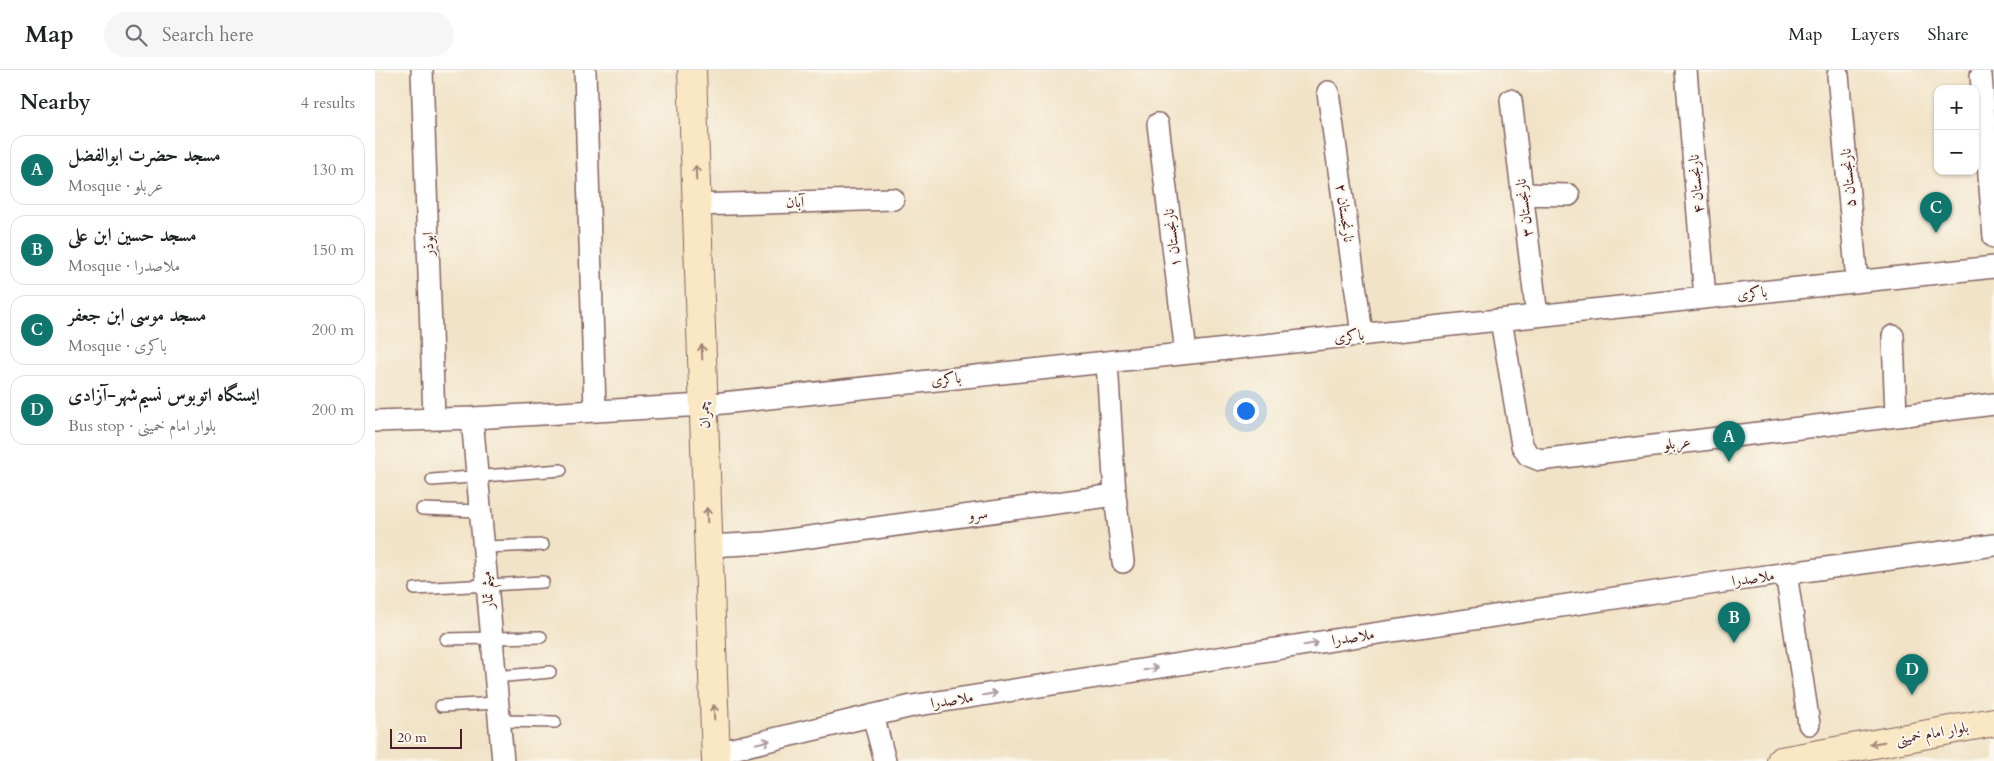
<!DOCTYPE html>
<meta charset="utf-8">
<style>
:root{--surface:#fff;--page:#f6f6f6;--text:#202124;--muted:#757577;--line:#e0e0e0;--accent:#0f766e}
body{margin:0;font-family:Cardo,Amiri,serif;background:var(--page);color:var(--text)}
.controls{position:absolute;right:15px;top:15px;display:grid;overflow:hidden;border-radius:10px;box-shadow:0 1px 4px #0004}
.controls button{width:45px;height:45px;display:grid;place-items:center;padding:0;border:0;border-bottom:1px solid var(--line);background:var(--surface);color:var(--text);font:25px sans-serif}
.scale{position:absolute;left:15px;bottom:12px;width:72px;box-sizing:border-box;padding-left:5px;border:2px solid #4a1f2b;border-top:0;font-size:14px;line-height:18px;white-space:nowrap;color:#4a1f2b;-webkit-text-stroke:4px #fbf7ec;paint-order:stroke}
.you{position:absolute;left:870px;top:340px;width:18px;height:18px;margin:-12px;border:4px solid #fff;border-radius:50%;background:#1a73e8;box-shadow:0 0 0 8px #1a73e833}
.badge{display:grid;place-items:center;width:32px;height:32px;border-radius:50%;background:var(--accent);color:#fff;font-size:16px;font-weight:700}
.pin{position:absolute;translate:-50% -41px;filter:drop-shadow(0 1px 2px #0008)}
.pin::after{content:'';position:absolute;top:26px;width:18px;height:15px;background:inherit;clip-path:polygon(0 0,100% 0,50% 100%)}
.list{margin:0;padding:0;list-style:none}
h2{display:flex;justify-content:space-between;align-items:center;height:65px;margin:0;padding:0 20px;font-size:21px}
h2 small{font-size:16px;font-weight:400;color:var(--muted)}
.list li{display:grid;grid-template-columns:32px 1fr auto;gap:15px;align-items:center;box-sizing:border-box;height:70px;margin:0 10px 10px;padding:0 10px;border:1px solid var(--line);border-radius:15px}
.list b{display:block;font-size:19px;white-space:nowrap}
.list p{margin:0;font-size:16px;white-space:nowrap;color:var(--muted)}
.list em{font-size:16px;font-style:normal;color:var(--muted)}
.icon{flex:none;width:28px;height:28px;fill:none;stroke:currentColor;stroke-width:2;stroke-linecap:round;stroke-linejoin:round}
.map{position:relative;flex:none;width:1619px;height:691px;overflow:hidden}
header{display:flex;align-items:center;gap:30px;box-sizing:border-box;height:70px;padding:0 25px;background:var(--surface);border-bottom:1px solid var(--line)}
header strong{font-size:24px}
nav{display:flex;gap:28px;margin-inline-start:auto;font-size:18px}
.search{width:350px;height:45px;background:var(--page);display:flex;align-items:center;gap:12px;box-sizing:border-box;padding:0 18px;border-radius:28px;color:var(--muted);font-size:19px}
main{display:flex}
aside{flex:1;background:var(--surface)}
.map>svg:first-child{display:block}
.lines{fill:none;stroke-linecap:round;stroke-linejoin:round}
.service-casing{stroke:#846462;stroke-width:14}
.minor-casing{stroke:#846462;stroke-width:24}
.secondary-casing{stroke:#846462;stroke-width:30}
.service{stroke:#fff;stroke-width:11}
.minor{stroke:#fff;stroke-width:21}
.secondary{stroke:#fae7c3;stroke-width:28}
.oneway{stroke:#a28377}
.oneway2{stroke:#ae9aa0}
.labels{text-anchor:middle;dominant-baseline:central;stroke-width:4;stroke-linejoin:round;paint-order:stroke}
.street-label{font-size:15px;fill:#4a1f2b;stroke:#fbf7ec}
</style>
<header>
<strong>Map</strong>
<div class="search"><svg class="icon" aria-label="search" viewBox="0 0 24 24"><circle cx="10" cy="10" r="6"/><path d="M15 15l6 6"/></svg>Search here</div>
<nav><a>Map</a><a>Layers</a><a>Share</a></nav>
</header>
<main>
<aside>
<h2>Nearby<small>4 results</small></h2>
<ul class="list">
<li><span class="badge">A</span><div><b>مسجد حضرت ابوالفضل</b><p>Mosque · عربلو</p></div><em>130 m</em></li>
<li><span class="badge">B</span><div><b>مسجد حسین ابن علی</b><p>Mosque · ملاصدرا</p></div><em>150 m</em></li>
<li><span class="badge">C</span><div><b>مسجد موسی ابن جعفر</b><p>Mosque · باکری</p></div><em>200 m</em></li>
<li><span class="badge">D</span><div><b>ایستگاه اتوبوس نسیم‌شهر-آزادی</b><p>Bus stop · بلوار امام خمینی</p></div><em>200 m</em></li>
</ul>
</aside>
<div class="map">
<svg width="1619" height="691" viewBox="0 0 1619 691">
<rect width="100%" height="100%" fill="#fbf7ec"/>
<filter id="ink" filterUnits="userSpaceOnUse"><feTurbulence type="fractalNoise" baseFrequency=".02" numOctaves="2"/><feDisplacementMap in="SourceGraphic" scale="10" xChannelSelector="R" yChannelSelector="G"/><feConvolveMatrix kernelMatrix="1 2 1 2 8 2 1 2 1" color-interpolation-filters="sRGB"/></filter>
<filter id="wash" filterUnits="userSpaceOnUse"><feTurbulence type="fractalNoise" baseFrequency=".0096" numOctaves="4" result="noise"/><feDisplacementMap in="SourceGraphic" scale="20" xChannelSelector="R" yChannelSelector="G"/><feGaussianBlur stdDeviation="1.12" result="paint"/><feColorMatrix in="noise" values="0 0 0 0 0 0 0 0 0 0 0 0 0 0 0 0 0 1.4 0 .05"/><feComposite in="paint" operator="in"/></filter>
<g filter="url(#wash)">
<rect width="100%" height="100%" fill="#f1e3c7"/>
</g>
<g filter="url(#ink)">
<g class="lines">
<g class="service-casing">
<path id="service" d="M57 410 186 400
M47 439 105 441
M108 477 168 475
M40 519 168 512
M71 569 166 567
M120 607 175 602
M66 636 123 633
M124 651 180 652"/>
</g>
<g class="minor-casing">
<path id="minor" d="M47 0 59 348
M210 0 220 341
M1311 0 1330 228
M1463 5 1482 211
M1606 5 1619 167
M953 22 987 264
M1136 30 1162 246
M783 54 811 283
M1147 124 1194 125
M322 135 518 129
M1126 250 1147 375 1153 385 1165 390 1619 334
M1518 266 1521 346
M97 348 128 691
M0 351 97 348 329 335 1619 197
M740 425 748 492
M333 476 391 473 740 425 732 292
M1411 503 1434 654
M498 645 510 691
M341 683 537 636 984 566 1348 512 1619 475"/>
</g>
<g class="secondary-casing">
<path id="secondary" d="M317 0 341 691
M1406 691 1619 652"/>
</g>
<use href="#service" class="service"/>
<use href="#minor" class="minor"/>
<use href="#secondary" class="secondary"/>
</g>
<defs><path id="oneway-shaft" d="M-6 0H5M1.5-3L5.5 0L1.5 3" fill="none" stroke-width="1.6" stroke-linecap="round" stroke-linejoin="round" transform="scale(1.25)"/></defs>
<g class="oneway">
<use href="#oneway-shaft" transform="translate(321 103) rotate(-92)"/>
<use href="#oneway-shaft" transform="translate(327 282) rotate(-92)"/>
<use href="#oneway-shaft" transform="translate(332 445) rotate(-92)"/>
<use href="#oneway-shaft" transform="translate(339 642) rotate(-92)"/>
<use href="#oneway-shaft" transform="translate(1502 673) rotate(170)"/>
</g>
<g class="oneway2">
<use href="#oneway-shaft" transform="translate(936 574) rotate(-9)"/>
<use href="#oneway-shaft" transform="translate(776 599) rotate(-9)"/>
<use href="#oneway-shaft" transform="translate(615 624) rotate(-9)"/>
<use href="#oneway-shaft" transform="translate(388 672) rotate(-13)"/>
</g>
</g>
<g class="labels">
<g class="street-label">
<text transform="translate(1473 108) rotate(-95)">نارنجستان ۵</text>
<text transform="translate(1321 114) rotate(-95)">نارنجستان ۴</text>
<text transform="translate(420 132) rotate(-2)">آبان</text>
<text transform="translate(1149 138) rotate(-97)">نارنجستان ۳</text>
<text transform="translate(970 143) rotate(82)">نارنجستان ۲</text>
<text transform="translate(797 168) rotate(-97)">نارنجستان ۱</text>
<text transform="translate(53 174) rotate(-92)">ابوذر</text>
<text transform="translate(1377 223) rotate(-6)">باکری</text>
<text transform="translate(974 266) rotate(-6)">باکری</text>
<text transform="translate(571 309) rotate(-6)">باکری</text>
<text transform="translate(329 345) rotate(-92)">چمران</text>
<text transform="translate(1302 373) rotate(-7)">عربلو</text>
<text transform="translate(603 444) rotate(-8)">سرو</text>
<text transform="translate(1378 508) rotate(-8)">ملاصدرا</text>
<text transform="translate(112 520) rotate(-95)">میثم تمار</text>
<text transform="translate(978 567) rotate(-9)">ملاصدرا</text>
<text transform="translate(577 630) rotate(-9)">ملاصدرا</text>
<text transform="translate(1557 663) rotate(-10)">بلوار امام خمینی</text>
</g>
</g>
</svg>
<div class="controls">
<button>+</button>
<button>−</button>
</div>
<div class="scale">20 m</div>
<div class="you"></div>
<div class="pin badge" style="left:1354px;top:392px">A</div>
<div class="pin badge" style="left:1359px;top:573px">B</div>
<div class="pin badge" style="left:1561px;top:163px">C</div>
<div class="pin badge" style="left:1537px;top:625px">D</div>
</div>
</main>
